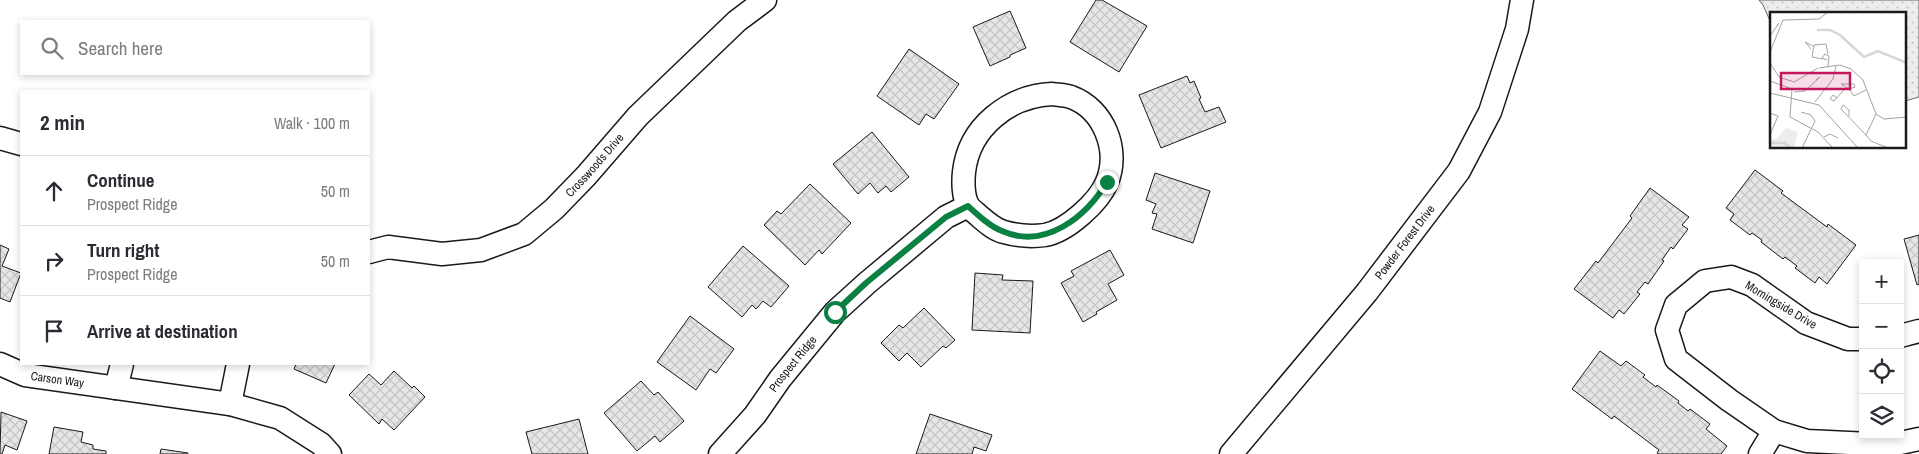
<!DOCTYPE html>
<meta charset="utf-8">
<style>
:root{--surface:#fff;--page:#f2f2f3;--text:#2b2b33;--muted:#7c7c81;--line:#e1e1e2}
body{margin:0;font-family:"Archivo Narrow",sans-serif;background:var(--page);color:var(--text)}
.controls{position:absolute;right:15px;bottom:15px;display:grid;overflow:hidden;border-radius:0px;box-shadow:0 2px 8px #0003}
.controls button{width:45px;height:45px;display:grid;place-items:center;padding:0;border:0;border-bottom:1px solid var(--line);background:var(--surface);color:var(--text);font:25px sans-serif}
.stop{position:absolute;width:15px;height:15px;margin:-11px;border:4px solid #0b8043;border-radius:50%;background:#fff}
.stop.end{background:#0b8043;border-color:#fff;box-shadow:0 1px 5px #0008}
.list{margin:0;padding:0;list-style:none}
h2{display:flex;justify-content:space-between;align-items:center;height:65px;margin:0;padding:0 20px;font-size:21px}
h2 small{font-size:16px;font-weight:400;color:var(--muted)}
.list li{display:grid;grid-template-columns:32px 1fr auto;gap:15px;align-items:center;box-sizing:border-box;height:70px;padding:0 20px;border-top:1px solid var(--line)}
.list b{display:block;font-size:19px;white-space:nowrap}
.list p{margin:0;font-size:16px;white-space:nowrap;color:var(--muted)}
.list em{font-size:16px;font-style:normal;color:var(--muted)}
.icon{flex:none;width:28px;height:28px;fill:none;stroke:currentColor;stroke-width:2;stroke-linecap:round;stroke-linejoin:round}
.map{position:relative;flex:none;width:1919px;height:454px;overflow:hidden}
.search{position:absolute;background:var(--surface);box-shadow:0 2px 8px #0003;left:20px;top:20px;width:350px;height:55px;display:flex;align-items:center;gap:12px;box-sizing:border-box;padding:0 18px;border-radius:0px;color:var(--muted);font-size:19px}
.panel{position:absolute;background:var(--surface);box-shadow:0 2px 8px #0003;left:20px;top:90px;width:350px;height:275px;border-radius:0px}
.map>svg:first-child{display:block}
.grass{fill:url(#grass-dots);stroke:#6a6a6a}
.building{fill:url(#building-cross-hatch);stroke:#1a1a1a}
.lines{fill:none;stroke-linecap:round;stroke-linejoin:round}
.minor-casing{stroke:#1a1a1a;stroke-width:25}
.minor{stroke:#fff;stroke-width:22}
.route{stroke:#0b8043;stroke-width:6}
.labels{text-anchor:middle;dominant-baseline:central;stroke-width:4;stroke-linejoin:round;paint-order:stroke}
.street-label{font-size:12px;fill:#1a1a1a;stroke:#fff}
.inset-river{fill:none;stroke:#d7d7d7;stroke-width:2.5}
.inset-road{fill:none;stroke:#a3a3a3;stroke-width:1}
.view{fill:#c2185b;fill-opacity:0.15;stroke:#c2185b;stroke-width:2.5}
.inset-edge{fill:none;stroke:#1a1a1a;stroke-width:2.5}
</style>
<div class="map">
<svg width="1919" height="454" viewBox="0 0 1919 454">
<defs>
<pattern id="grass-dots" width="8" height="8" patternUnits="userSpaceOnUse" patternTransform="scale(1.25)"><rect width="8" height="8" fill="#ededed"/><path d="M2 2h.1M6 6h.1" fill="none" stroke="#cbcbcb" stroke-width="1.8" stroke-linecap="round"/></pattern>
<pattern id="building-cross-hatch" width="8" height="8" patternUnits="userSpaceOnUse" patternTransform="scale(1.25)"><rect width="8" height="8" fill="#e6e6e6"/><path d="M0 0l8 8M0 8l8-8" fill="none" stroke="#c5c5c5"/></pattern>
</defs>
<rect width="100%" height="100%" fill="#fff"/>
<path class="grass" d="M1759 0H1919V97L1905 101V14H1772L1771 23 1763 5Z"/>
<path class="building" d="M1096 0H1102L1147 26 1119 72 1070 42Z
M1010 11 1026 48 1010 55V57L990 66 973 27Z
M909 49 959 84 934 119 926 114 919 125 877 96Z
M1187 76 1190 83 1194 81 1201 98 1199 99 1205 112 1219 107 1226 122 1161 148 1139 95Z
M872 132 909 177 891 192 886 186 878 193 870 183 858 194 833 164Z
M1755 170 1783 191 1781 193 1827 227 1828 224 1856 245 1827 284 1819 277 1815 283 1795 268 1797 266 1785 257 1783 259 1761 242 1762 240 1752 233 1750 235 1730 220 1734 214 1726 208Z
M1155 173 1210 191 1193 243 1152 229 1157 214 1152 213 1156 204 1146 200Z
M810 184 851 223 822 254 819 250 805 265 764 225 777 211 781 214Z
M1650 188 1689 217 1682 225 1688 229 1673 249 1671 247 1662 260 1664 261 1648 284 1645 282 1637 292 1640 294 1624 314 1619 310 1613 318 1574 289 1596 261 1598 263 1632 218 1630 216Z
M1919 235V284L1917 285 1904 239Z
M0 245 9 249 2 266 21 273 10 302 0 298Z
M743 246 789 286 771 307 763 301 756 309 752 305 742 317 708 287Z
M1110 250 1124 275 1108 284 1117 300 1096 312 1097 314 1083 322 1061 283 1074 276 1071 271Z
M975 273 1003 275 1002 280 1033 281 1030 333 972 330Z
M924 308 955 340 946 348 943 346 921 367 907 353 899 361 881 343 899 325 903 328Z
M690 316 734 349 716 373 710 369 696 390 657 362Z
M1600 351 1621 366 1626 361 1645 375 1643 377 1656 387 1657 385 1679 401 1678 403 1688 411 1690 409 1710 424 1706 429 1727 446 1721 454H1659L1657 453 1659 450 1614 416 1612 419 1572 389Z
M296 364H335L326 383 294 369Z
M394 371 412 388 414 386 425 397 394 430 382 419 379 424 349 395 369 374 381 385Z
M641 381 654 395 658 392 684 421 660 442 655 436 637 451 604 413Z
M1 412 27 421 17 450 5 445 2 454H0Z
M930 414 992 435 986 451 974 447 972 454H916Z
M579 419 588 454H532L526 432Z
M54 427 83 432 81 442 93 445V449L106 451V454H49Z
M161 449 188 453V454H160Z"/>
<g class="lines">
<g class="minor-casing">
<g id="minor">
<path d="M1052 94C1058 95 1065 95 1071 97 1104 109 1120 150 1107 182 1099 202 1067 231 1045 235 1031 237 1018 236 1004 232 995 230 986 222 979 216 976 213 970 209 968 205 963 197 963 181 964 172 969 127 1009 96 1052 94Z"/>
<path d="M0 138 21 144"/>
<path id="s1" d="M369 252 388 247 442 254 481 250 524 234 554 209 586 176 638 116 737 21 765 0"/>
<path d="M1900 336 1919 331"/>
<path d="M1863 339H1848L1806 323 1752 285 1731 277 1705 281 1676 305 1667 330 1676 359 1729 400 1774 431 1807 441 1891 445 1919 439"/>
<path id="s2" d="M0 364 25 375 230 404 280 418 321 444 330 454"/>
<path d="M116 388 122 364"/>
<path d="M230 404 238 364"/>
<path id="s3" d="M720 454 755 415 780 379 835 312 867 283 946 217 968 206"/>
<path id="s4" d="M1231 454 1367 292 1459 171 1490 112 1517 29 1522 0"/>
<path d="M1760 454 1774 431"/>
</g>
</g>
<use href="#minor" class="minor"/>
</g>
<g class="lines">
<path class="route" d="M835 312 866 283 946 217 968 206C978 215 989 226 1002 231 1045 250 1086 217 1107 182"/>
</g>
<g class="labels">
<g class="street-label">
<text stroke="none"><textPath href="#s1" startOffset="258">Crosswoods Drive</textPath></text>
<text stroke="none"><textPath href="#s4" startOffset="274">Powder Forest Drive</textPath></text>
<text transform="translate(1781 305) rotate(31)">Morningside Drive</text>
<text stroke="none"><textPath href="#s3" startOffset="116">Prospect Ridge</textPath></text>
<text stroke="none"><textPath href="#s2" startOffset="60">Carson Way</textPath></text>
</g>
</g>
<g transform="translate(1770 12)">
<rect width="136" height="136" fill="#fff"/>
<path d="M16 116 28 120 24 136H0V127H6Z" fill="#ededed"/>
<path class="inset-river" d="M47 18H60L70 23 94 45 108 39 137 51M0 131H15L20 136"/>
<path class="inset-road" d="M13 8 49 7 58 0M0 24 9 11 7 14M41 37 35 30 43 34M0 40 13 8M53 47 42 45 44 33 56 32 58 42M57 48 52 46 55 42 59 44 58 55M0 51 9 65 24 70 48 56M49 56 70 53 81 57 93 68 106 102 114 107 137 105M0 69 22 77 20 105 48 120 63 136M79 77 71 72H84L85 75 79 77 84 84 96 78M24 80 35 79 50 65 46 68M0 81 49 93 88 136M67 86 63 83 60 87 64 89 72 80 75 76M45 90 63 67 66 54M31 100 41 103 45 109 32 136M0 101 8 104 0 123M79 104V98L73 93 71 97 96 123 106 102M96 123 101 129 118 136M54 125 60 122 68 126"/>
<path class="view" d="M11 61H80V77H11Z"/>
<rect width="136" height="136" class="inset-edge"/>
</g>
</svg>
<div class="controls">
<button>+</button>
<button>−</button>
<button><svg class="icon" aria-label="locate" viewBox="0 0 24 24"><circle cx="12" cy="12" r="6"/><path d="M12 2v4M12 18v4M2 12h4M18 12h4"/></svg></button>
<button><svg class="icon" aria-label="layers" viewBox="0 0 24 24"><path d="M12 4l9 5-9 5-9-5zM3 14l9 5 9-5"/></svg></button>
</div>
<div class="stop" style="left:835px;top:312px"></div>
<div class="stop end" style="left:1107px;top:182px"></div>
<div class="search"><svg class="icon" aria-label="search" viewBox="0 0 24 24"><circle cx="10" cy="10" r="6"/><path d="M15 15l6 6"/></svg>Search here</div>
<section class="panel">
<h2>2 min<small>Walk · 100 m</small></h2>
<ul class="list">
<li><svg class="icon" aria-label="ahead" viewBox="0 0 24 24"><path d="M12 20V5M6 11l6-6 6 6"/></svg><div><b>Continue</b><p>Prospect Ridge</p></div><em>50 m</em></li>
<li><svg class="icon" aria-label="right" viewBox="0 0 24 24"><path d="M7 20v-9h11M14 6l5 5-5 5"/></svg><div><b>Turn right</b><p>Prospect Ridge</p></div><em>50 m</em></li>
<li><svg class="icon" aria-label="arrive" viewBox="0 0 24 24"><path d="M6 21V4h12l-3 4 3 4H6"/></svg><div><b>Arrive at destination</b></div></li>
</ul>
</section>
</div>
